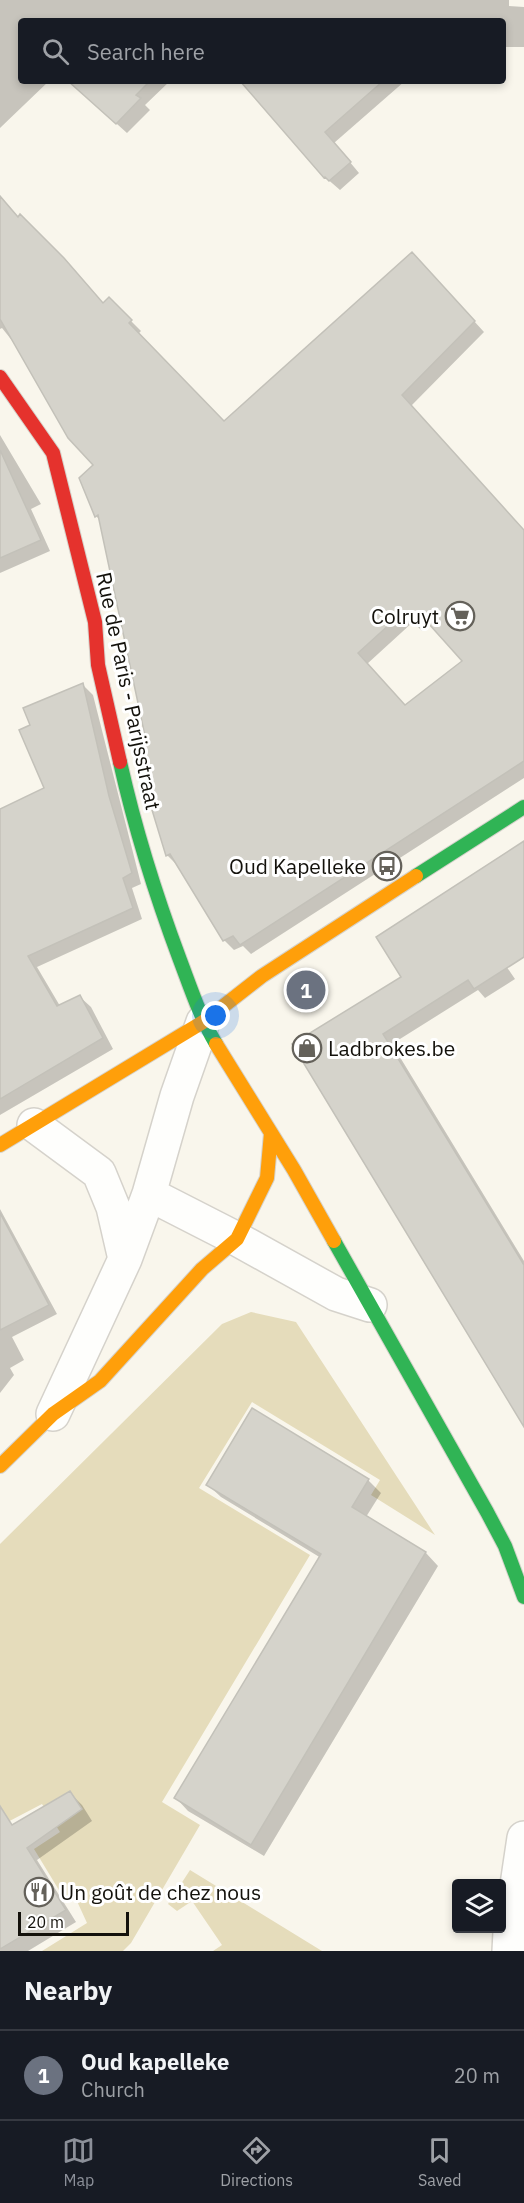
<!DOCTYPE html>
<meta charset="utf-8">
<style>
:root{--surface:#171b24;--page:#242831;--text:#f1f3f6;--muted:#9ea1a6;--line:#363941;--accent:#8c9099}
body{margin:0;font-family:"IBM Plex Sans",sans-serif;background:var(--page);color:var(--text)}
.controls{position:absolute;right:18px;bottom:18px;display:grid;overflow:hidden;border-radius:6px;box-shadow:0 3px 9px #0003}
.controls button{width:54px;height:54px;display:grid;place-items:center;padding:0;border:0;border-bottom:2px solid var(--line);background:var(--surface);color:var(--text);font:30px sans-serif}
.scale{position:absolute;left:18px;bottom:15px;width:111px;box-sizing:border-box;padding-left:6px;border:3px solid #13110b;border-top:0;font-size:16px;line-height:21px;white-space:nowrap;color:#13110b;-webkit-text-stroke:4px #fff;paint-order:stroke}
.you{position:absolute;left:216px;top:1016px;width:21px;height:21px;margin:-15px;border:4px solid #fff;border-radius:50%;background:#1a73e8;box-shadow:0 0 0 9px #1a73e833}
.badge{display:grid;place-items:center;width:39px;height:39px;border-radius:50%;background:var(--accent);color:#fff;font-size:20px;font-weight:700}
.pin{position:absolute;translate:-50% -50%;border:3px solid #fff;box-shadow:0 2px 6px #0006}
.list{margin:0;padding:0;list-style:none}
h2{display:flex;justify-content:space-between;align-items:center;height:78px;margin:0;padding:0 24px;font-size:26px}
h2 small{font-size:20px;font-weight:400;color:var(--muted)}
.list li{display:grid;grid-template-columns:39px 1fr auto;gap:18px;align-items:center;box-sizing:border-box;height:90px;padding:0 24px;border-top:2px solid var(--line)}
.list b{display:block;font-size:22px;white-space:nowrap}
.list p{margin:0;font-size:20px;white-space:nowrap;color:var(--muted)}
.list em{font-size:20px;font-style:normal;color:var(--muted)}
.icon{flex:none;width:33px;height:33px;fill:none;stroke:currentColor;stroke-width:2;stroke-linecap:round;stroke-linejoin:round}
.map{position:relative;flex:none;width:524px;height:1951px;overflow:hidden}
.search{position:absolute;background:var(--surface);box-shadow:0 3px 9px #0003;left:18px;right:18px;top:18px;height:66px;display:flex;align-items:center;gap:15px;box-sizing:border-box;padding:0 21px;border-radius:6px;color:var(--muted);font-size:22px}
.sheet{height:168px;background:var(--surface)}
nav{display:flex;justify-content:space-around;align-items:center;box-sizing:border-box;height:84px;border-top:2px solid var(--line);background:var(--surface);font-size:16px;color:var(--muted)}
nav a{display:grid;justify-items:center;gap:3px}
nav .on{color:var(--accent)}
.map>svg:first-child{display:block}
.green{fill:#e5dcbb}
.shadow{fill:#0003;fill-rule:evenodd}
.building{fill:#d5d3cb;stroke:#c3c1b9;stroke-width:1.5;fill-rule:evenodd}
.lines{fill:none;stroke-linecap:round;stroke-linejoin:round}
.street-casing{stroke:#d5d2cb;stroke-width:36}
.fast-casing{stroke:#d5d2cb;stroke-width:16}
.slow-casing{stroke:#d5d2cb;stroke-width:16}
.jam-casing{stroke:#d5d2cb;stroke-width:16}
.street{stroke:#fefefc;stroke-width:33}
.fast{stroke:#30b455;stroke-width:14}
.slow{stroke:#ff9f0a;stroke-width:14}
.jam{stroke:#e5322d;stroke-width:14}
.labels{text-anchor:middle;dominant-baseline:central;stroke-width:6;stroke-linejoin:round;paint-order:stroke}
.poi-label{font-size:21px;fill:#13110b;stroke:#fff;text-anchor:end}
.street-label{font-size:21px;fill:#13110b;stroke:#fff}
</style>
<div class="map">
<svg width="524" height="1951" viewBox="0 0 524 1951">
<rect width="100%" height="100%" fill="#f9f6ec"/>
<path class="green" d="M251 1312 296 1322 435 1535 371 1495 380 1480 252 1402 199 1488 310 1555 162 1802 200 1825 131 1943 123 1951H42L87 1923 76 1899 65 1900 34 1849 60 1832 42 1804 0 1826V1544L222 1324Z
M190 1870 322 1951H213L222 1945 192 1901 177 1911 168 1904Z"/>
<path class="shadow" d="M0 0H509V6L524 7V47H506L503 75V21H21V81H49L0 128Z
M69 81H170L145 105 150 110 127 133Z
M244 81H405L334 143 359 173 340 190 325 177 243 82Z
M0 196 19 218 104 304 119 309 141 331 138 334 224 423 422 264 484 332 411 406 524 531V778L251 954 243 946 234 950 224 940 177 865 167 855 147 737 100 520 96 516 95 465 18 348 2 328 0 329ZM413 622 422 631 430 623 464 661 406 707 367 664Z
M0 435 41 504 31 509 50 551 0 573Z
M82 684 93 695 141 884 132 888 142 919 37 967 60 1006 80 997 91 1007 113 1049 0 1115V810L46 789 32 726Z
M524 843V929L482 931 515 979 485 998 478 990 392 1044 524 1261V1410L294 1044 403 978Z
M0 1209 57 1314 12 1337 24 1360 10 1368 14 1375 0 1393Z
M368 1480 381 1493 366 1517 426 1553 438 1566 264 1856 188 1811 176 1798 321 1558 221 1497 208 1485Z
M71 1794 82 1805 92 1821 37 1860 76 1922 28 1951H0V1833Z"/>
<path class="building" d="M68 81H150L136 95 141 98 116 124Z
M240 81H383L325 132 351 162 329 181 325 177 324 178Z
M0 196 18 217 20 214 64 258 103 303 109 297 132 320 129 323 224 421 412 252 475 321 402 395 524 530V761L240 945 233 936 223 941 170 854 166 856 145 787 134 739 145 736 98 515 95 517 79 478 93 465 68 438 0 319ZM403 612 411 622 420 614 462 661 405 705 358 653Z
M0 450 41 540 0 558Z
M83 683 109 796 132 873 123 878 133 908 28 956 57 1006 80 995 103 1038 0 1099V809L44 788 19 730 30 725 23 708Z
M524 841V957L474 989 468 980 383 1034 524 1265V1427L292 1044 401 977 376 937Z
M0 1213 49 1305 0 1330Z
M252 1408 369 1479 352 1507 426 1552 251 1845 174 1798 321 1554 206 1485Z
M70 1791 82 1809 27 1848 66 1910 0 1949V1806L12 1825Z"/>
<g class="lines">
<g class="street-casing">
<path id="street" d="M34 1125 99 1173 113 1207 125 1259
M149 1194 237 1239 336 1294 370 1305
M53 1414 125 1259 149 1194 177 1096 203 1022
M509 1951 510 1932 524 1838"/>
</g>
<g class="fast-casing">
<path id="fast" d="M120 762C135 829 156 896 180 960 191 989 200 1017 216 1044
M416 876 524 807
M334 1241 487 1512 505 1546 524 1597"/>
</g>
<g class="slow-casing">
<path id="slow" d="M216 1044 294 1170 334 1241
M0 1145 203 1022 262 976 416 876
M0 1466 53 1414 100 1381 202 1269 237 1239 267 1178 271 1133"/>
</g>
<g class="jam-casing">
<path id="jam" d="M0 377 53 453 95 622 98 665 120 762"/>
</g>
<use href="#street" class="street"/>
<use href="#fast" class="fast"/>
<use href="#slow" class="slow"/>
<use href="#jam" class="jam"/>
</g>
<defs>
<g id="supermarket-ring" transform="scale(1.5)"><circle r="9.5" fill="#fff" stroke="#64615a" stroke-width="1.5"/><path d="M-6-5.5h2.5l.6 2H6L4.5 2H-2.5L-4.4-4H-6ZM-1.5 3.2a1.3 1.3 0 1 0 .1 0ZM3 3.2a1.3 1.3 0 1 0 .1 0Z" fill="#64615a"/></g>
<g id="bus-ring" transform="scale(1.5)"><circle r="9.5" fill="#fff" stroke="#64615a" stroke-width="1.5"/><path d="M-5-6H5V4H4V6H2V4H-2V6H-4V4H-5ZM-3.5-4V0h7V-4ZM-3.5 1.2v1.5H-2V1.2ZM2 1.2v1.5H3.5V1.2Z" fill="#64615a"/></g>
<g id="shop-ring" transform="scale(1.5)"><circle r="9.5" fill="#fff" stroke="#64615a" stroke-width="1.5"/><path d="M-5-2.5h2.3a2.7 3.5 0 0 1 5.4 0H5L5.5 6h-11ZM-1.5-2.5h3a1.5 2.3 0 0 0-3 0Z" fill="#64615a"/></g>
<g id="restaurant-ring" transform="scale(1.5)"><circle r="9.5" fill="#fff" stroke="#64615a" stroke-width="1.5"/><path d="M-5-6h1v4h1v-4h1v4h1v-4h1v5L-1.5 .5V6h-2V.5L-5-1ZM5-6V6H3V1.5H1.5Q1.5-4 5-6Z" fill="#64615a"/></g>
</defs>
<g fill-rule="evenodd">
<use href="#supermarket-ring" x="460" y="616"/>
<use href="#bus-ring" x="387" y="866"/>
<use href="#shop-ring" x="307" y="1048"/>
<use href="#restaurant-ring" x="39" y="1892"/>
</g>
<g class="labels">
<g class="poi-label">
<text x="439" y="616">Colruyt</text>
<text x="366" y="866">Oud Kapelleke</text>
<text x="328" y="1048" text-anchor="start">Ladbrokes.be</text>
<text x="60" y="1892" text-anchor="start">Un goût de chez nous</text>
</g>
<g class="street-label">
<text transform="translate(129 691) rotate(78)">Rue de Paris - Parijsstraat</text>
</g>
</g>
</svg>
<div class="controls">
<button><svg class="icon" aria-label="layers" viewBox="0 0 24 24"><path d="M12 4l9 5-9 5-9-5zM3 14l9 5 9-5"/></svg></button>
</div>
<div class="scale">20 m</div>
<div class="you"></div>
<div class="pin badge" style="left:306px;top:990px;background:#6b7280">1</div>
<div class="search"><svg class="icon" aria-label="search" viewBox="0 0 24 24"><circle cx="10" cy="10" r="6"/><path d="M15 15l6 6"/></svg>Search here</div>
</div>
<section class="sheet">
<h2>Nearby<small></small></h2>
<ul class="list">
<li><span class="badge" style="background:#6b7280">1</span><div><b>Oud kapelleke</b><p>Church</p></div><em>20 m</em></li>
</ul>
</section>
<nav>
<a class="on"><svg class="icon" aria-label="map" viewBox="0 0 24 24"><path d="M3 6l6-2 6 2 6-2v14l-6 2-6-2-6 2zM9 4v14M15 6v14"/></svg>Map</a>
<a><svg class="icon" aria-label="directions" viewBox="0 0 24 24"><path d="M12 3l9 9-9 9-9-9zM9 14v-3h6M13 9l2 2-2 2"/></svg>Directions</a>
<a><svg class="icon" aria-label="saved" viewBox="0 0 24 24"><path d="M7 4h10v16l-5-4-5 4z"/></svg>Saved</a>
</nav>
